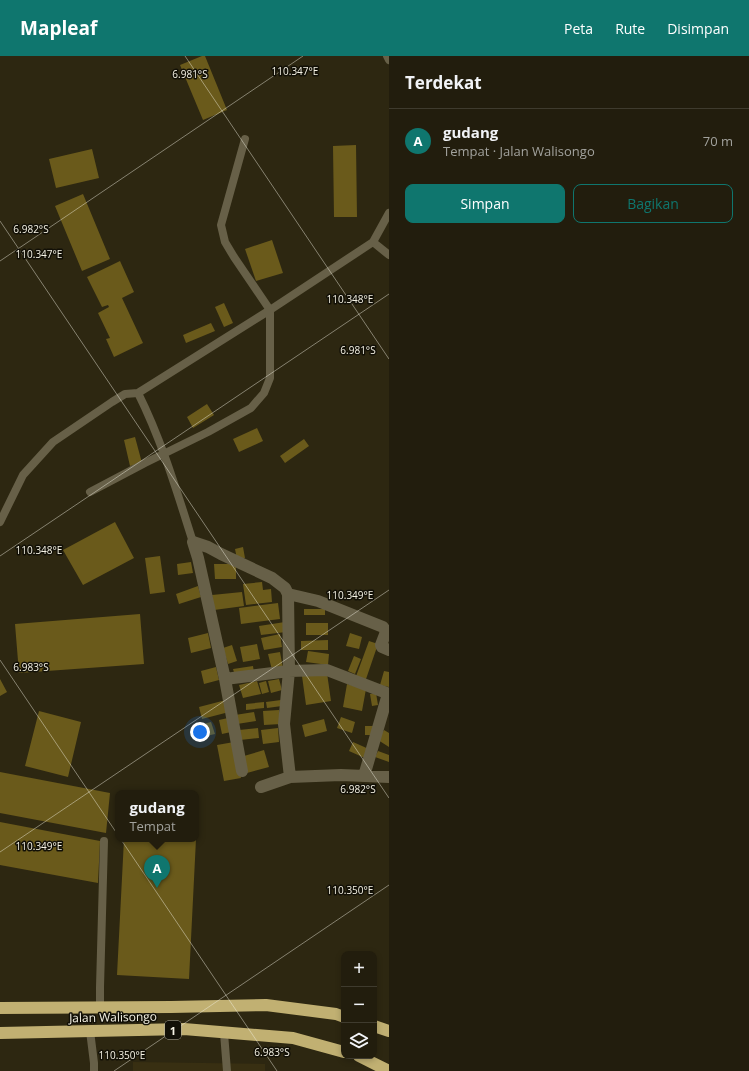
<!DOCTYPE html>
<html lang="id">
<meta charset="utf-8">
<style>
:root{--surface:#221d0d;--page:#2e2a1b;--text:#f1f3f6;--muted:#a2a29d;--line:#3f3b2e;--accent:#0f766e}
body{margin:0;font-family:"Open Sans",sans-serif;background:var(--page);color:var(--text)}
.controls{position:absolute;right:12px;bottom:12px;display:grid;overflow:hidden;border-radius:8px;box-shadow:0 2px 6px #0003}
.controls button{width:36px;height:36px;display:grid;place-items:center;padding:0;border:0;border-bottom:1px solid var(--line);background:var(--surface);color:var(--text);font:20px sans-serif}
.you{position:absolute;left:200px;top:676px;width:14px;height:14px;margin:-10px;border:3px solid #fff;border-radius:50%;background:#1a73e8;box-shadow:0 0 0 6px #1a73e833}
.badge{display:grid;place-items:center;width:26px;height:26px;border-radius:50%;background:var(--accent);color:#fff;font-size:13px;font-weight:700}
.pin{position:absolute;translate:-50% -33px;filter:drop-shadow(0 1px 2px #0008)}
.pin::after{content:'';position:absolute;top:21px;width:14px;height:12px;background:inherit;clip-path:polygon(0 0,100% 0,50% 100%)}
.popup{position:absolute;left:115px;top:734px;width:84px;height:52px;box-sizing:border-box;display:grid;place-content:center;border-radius:8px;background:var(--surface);filter:drop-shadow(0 1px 3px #0005);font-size:13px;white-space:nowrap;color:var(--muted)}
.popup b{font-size:15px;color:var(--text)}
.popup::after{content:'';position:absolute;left:50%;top:100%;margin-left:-8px;border:8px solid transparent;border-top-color:var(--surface)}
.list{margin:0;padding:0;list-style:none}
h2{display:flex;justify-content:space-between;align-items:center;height:52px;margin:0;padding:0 16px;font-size:17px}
h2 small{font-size:13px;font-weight:400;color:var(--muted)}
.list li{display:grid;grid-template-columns:26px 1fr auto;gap:12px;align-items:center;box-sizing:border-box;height:64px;padding:0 16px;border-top:1px solid var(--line)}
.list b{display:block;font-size:15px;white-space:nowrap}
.list p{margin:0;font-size:13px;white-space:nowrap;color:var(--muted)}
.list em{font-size:13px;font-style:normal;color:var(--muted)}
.actions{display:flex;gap:8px;padding:12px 16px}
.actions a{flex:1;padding:9px 0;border:1px solid var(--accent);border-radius:8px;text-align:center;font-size:14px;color:var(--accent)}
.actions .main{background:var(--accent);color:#fff}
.icon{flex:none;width:22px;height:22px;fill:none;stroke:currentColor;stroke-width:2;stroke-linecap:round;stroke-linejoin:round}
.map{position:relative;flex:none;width:389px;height:1015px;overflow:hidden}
header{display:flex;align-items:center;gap:24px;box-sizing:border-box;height:56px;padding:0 20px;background:var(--accent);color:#fff}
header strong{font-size:19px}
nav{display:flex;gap:22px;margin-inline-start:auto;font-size:14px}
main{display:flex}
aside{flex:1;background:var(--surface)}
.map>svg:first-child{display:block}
.built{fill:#382f12}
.building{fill:#6a5a1b}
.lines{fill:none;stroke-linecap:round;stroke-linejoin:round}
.lane{stroke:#676048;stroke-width:8}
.street{stroke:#676048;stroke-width:12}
.highway{stroke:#c1b072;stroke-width:12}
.ticks{fill:none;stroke:#f5f2e4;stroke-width:1;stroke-opacity:0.45}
.labels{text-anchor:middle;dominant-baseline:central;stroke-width:3;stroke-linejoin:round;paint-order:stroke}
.shield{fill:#121007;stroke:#b1aea2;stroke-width:1}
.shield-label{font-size:11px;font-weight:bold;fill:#f5f2e4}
.street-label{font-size:12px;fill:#f5f2e4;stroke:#121007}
.ticks-label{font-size:10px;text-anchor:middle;fill:#f5f2e4;stroke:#121007;stroke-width:3;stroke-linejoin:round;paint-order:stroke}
</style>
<header>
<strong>Mapleaf</strong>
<nav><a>Peta</a><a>Rute</a><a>Disimpan</a></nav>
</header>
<main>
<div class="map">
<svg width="389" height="1015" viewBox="0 0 389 1015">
<rect width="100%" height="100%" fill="#2d2711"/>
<path class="built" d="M133 1006 265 1008V1015H133Z"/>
<path class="building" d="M202 0H205L227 54 203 64 180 9Z
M356 89 357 161H334L333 90Z
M92 93 99 122 56 132 49 103Z
M83 138 110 203 82 215 55 150Z
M272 184 283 217 256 225 245 193Z
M120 205 134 236 122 242 143 287 114 301 106 283 110 282 98 257 109 251 108 249 102 251 87 221Z
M224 247 233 267 224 271 215 251Z
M211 267 215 275 186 287 183 279Z
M207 348 214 359 193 372 187 361Z
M257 372 263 385 239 396 233 383Z
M135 381 142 407 130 410 124 384Z
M304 383 309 390 285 407 280 400Z
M115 466 134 502 83 529 63 494Z
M243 491 245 502 237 503 235 493Z
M160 500 165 536 150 538 145 502Z
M191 506 193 517 178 519 177 508Z
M214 508H236V523H215Z
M262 526 263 534 271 533 272 546 246 549 243 528Z
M198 530 201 541 179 548 176 538Z
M242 536 244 550 214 554 212 539Z
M278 547 280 563 241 568 239 552Z
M304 553H325V559H304Z
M140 558 144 608 19 617 15 568Z
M285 566 286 576 261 579 259 570Z
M306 567H328V579H306Z
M208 577 211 592 191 597 188 582Z
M350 577 362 581 359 593 346 590Z
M280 578 282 591 264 594 261 582Z
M328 584V594H301V585Z
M369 585 378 588 365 626 355 623Z
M257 588 260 603 243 606 240 591Z
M232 589 237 605 228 608 223 592Z
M308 595 329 598 328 609 306 606Z
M280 596 283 612 272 614 268 598Z
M354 600 361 603 355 618 348 615Z
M253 610 254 617 235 620 233 613Z
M216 611 219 624 204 628 201 615Z
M384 615 389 616V631L380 629Z
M327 617 331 645 306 649 302 620Z
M0 623 7 636 0 640Z
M279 623 282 634 271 637 268 625Z
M257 625 261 638 243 642 239 629Z
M266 625 269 636 262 638 259 627Z
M347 628 366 633 362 655 343 651Z
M376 637 378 649 372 650 370 638Z
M226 644 229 656 202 663 199 651Z
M281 644 282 650 267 652 266 646Z
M264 646V652L246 654V648Z
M279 654 281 668 264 669 263 655Z
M39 655 81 666 68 721 25 710Z
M254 656 256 665 237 668 235 659Z
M341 661 355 666 352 677 337 672Z
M228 662 231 676 222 678 219 664Z
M324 663 327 675 305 681 302 669Z
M211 666 215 678 206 680 203 668Z
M365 670H373V679H365Z
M258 672 259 682 240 684 239 674Z
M278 672 279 686 263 688 261 674Z
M384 674 389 677V691L378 684Z
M234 686 241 722 224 725 217 689Z
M353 686 371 694 367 703 349 695Z
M264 694 269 711 247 717 244 700Z
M378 695 389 699V706L375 701Z
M0 716 110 737 106 777 0 757Z
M196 744H198L197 755H196Z
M0 766 100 785 98 827 0 809Z
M124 783H196L189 923 117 919Z"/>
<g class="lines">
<path class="lane" d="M387 0 389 4
M373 186 389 157
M138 337C162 385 177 436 193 486
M90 436 145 407 208 376 251 352 264 337 270 322V254L234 201 225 186 221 169 245 83
M0 466 23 419 53 386 112 346 125 338 138 337 270 254 373 186 389 199
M100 951V931L104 785
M90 975 94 1007V1015
M224 977 227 1015"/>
<path class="street" d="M193 486 208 491 221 498 272 522 285 532 288 538 289 615 284 668 290 721
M193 486 198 502 225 623 242 715
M288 538 318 545 383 571 386 576 381 589 382 591 389 594
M225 623 289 615 327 614 389 638
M364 720 388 638
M261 731 290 721 341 719 389 721"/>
<path class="highway" d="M0 952 171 951 266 949 336 958 344 961
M374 970 389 975
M0 977 184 973 293 982 344 996
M359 1000 389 1015"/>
</g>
<path class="ticks" d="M185 0 389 303M0 165 389 742M0 205 303 0M0 500 389 238M0 604 277 1015M0 796 389 534M114 1015 389 829"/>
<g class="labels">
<rect class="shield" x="165" y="965" width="16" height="18" rx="3"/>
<g class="shield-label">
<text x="173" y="974">1</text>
</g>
<g class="street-label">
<text transform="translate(113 961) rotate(-1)">Jalan Walisongo</text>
</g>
</g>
<g class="ticks-label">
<text x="295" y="19">110.347°E</text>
<text x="190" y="22">6.981°S</text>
<text x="31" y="177">6.982°S</text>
<text x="39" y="202">110.347°E</text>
<text x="350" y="247">110.348°E</text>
<text x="358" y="298">6.981°S</text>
<text x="39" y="498">110.348°E</text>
<text x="350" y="543">110.349°E</text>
<text x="31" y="615">6.983°S</text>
<text x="358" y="737">6.982°S</text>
<text x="39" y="794">110.349°E</text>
<text x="350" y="838">110.350°E</text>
<text x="272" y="1000">6.983°S</text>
<text x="122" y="1003">110.350°E</text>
</g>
</svg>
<div class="controls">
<button>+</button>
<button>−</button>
<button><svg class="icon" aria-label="layers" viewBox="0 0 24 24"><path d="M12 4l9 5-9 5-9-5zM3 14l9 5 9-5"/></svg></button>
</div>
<div class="you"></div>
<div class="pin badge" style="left:157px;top:832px">A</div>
<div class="popup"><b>gudang</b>Tempat</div>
</div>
<aside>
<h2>Terdekat<small></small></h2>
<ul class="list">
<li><span class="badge">A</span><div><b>gudang</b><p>Tempat · Jalan Walisongo</p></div><em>70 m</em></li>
</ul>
<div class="actions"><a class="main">Simpan</a><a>Bagikan</a></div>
</aside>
</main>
